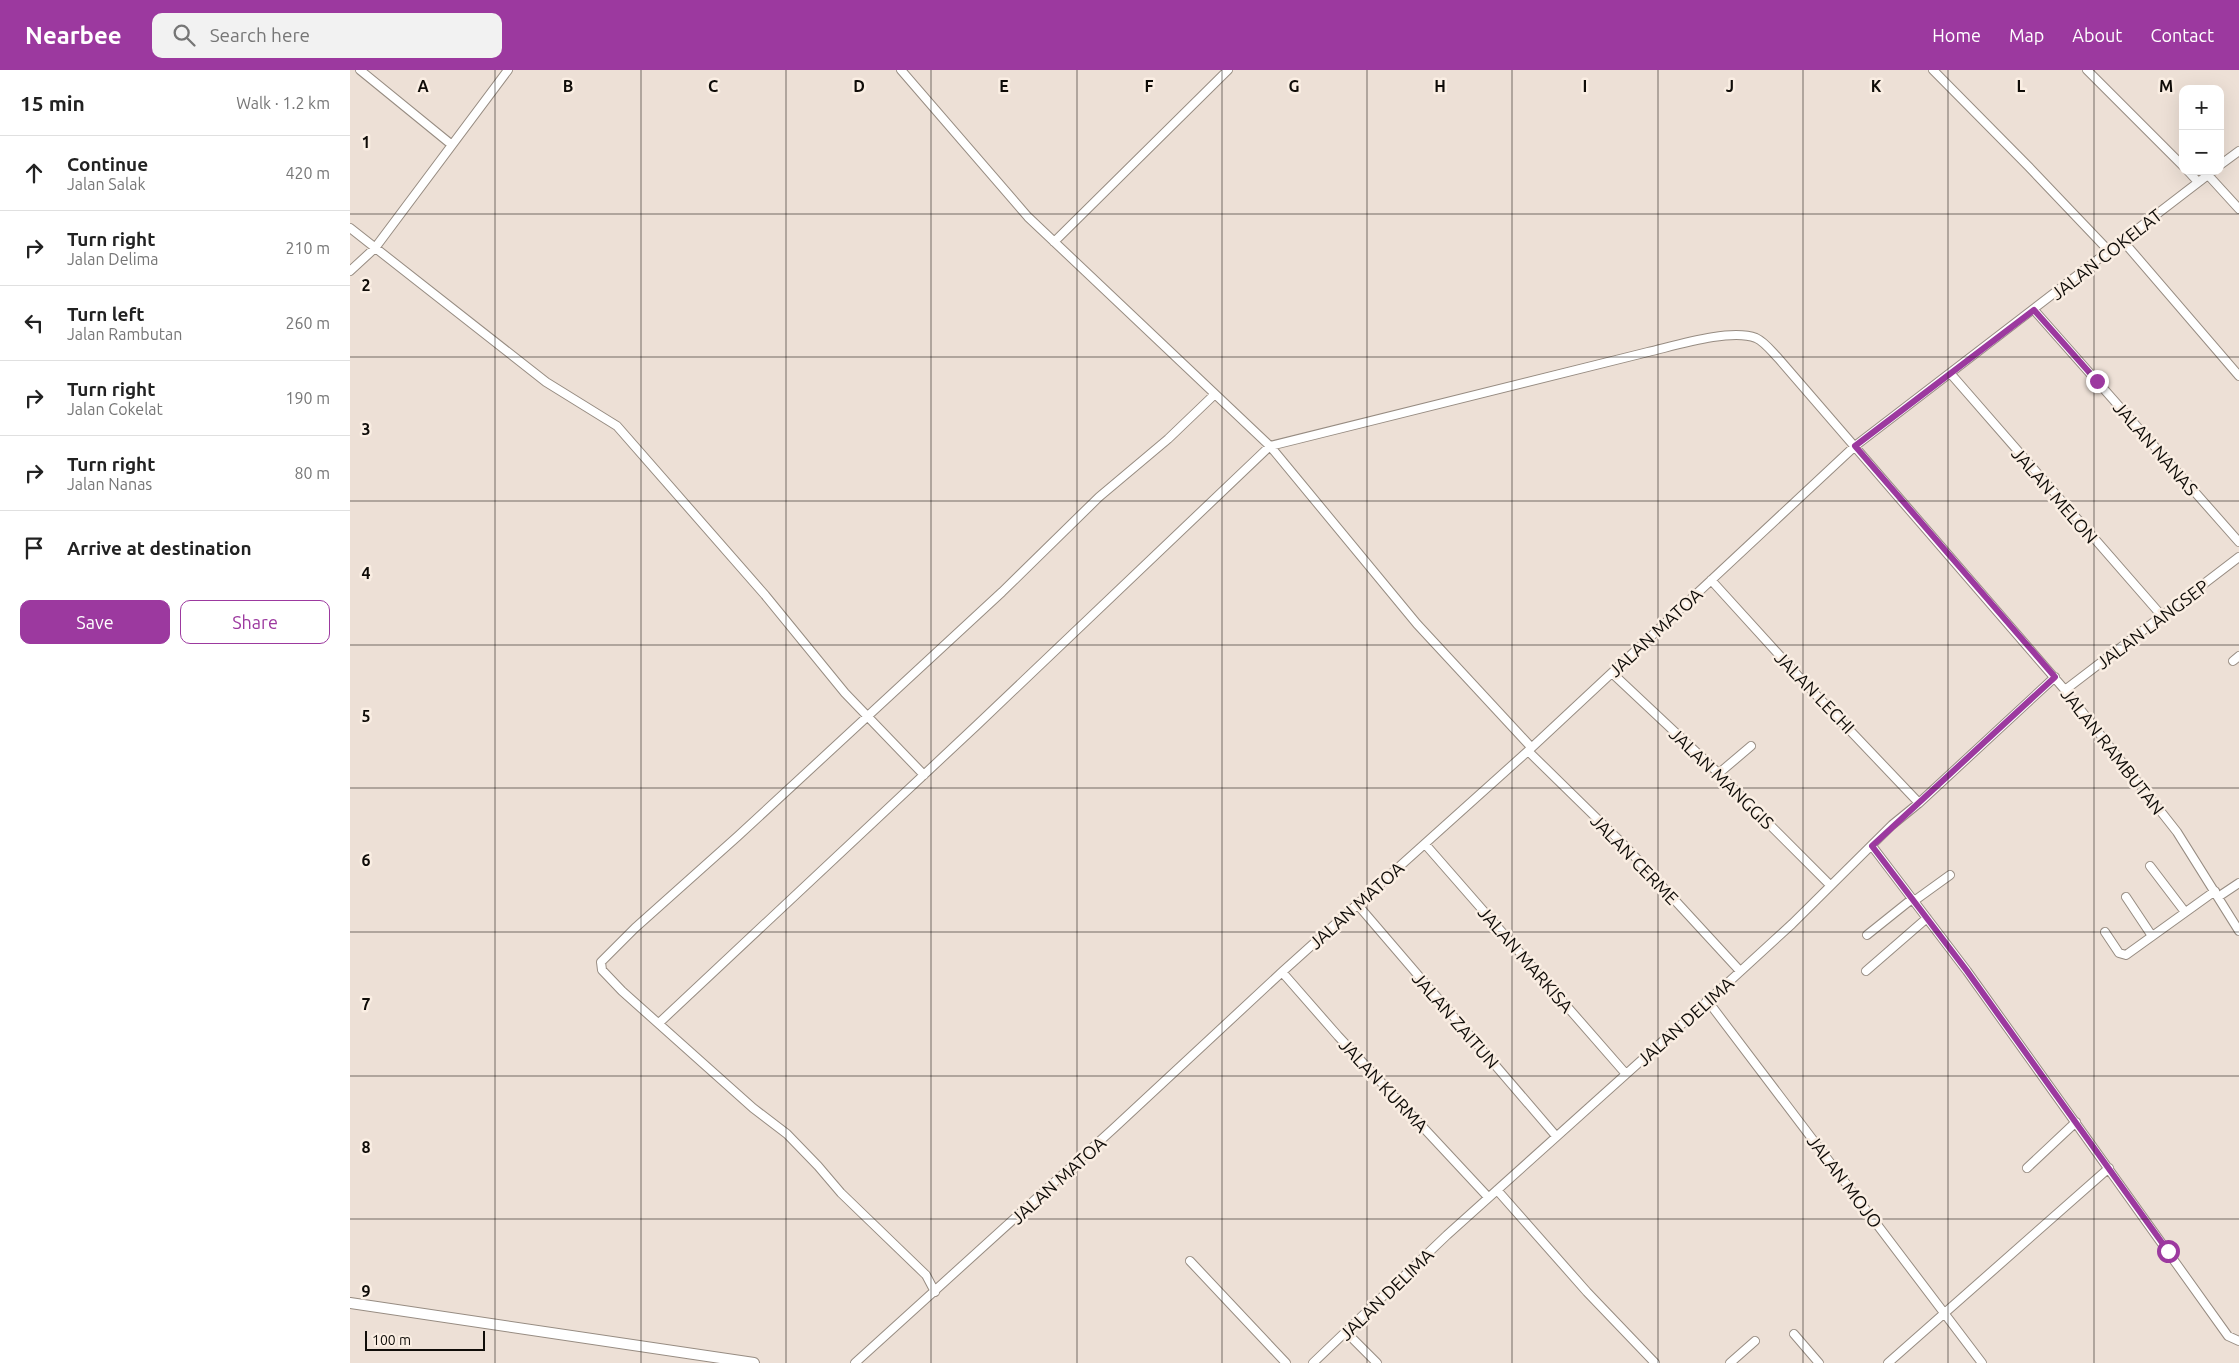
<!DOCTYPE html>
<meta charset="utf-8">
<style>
:root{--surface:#fff;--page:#f2f2f2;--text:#222;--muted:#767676;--line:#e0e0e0;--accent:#9c399f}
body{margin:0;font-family:Ubuntu,sans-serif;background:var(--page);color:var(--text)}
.controls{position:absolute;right:15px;top:15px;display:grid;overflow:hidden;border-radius:10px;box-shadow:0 5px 20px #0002}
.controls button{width:45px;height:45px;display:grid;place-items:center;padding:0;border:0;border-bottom:1px solid var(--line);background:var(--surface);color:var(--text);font:25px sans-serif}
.scale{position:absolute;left:15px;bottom:12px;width:120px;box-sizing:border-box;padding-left:5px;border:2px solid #0f0c08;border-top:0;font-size:14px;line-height:18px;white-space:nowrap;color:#0f0c08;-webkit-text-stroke:4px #faeee3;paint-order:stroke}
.stop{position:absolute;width:15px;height:15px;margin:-11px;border:4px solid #9c399f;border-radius:50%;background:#fff}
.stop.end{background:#9c399f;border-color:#fff;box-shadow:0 1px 5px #0008}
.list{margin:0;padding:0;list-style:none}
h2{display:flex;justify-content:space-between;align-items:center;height:65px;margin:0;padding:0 20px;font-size:21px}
h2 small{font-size:16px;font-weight:400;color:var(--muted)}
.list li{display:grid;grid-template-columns:32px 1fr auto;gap:15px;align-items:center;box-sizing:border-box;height:75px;padding:0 20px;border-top:1px solid var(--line)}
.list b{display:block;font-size:19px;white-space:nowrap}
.list p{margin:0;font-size:16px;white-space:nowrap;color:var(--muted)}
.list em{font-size:16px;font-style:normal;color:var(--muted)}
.actions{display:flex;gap:10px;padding:15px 20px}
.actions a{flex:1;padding:11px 0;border:1px solid var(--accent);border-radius:10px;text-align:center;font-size:18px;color:var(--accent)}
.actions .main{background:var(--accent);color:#fff}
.icon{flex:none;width:28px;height:28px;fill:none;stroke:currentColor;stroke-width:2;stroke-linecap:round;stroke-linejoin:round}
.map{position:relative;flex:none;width:1889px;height:1293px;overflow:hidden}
header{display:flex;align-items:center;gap:30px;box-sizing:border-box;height:70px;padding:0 25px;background:var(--accent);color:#fff}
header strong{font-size:24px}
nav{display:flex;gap:28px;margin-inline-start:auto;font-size:18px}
.search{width:350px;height:45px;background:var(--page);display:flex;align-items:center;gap:12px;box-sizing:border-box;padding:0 18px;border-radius:10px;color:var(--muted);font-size:19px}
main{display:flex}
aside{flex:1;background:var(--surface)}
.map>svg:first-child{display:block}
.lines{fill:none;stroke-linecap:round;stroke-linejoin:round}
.street-casing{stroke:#978c82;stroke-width:10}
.secondary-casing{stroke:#978c82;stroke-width:12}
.street{stroke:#fff;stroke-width:8}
.secondary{stroke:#fff;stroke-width:10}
.route{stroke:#9c399f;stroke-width:6}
.grid{fill:none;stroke:#0f0c08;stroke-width:1;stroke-opacity:0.55}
.labels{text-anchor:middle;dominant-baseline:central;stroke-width:5;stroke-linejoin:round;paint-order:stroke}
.street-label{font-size:18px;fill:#0f0c08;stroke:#faeee3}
.grid-label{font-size:16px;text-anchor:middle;font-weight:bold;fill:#0f0c08;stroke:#faeee3;stroke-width:5;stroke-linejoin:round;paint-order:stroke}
</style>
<header>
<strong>Nearbee</strong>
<div class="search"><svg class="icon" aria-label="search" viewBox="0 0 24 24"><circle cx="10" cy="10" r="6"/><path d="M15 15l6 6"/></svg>Search here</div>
<nav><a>Home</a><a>Map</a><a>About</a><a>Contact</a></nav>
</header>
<main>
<aside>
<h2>15 min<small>Walk · 1.2 km</small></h2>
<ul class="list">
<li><svg class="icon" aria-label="ahead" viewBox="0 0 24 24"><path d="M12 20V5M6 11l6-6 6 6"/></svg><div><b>Continue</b><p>Jalan Salak</p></div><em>420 m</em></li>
<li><svg class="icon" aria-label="right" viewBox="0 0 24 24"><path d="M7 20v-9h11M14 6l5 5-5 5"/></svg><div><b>Turn right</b><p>Jalan Delima</p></div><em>210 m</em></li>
<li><svg class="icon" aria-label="left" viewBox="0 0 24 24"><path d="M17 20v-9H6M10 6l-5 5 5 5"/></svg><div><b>Turn left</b><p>Jalan Rambutan</p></div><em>260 m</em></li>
<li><svg class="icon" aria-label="right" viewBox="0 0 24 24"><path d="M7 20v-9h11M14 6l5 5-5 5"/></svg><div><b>Turn right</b><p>Jalan Cokelat</p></div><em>190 m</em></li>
<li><svg class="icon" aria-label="right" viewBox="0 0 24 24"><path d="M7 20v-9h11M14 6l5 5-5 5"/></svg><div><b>Turn right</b><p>Jalan Nanas</p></div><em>80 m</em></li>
<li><svg class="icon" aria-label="arrive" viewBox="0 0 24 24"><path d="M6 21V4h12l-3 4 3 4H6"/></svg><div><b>Arrive at destination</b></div></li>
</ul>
<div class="actions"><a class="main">Save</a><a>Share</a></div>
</aside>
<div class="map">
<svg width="1889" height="1293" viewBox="0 0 1889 1293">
<rect width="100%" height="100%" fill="#ede0d6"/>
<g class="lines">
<g class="street-casing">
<path id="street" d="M10 0 102 75
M551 0 678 147 920 376 1067 554 1181 677
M1583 0 1678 96 1759 181
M1737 0 1833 96
M1870 95 1889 81
M1838 101 1848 112
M1858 105 1889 139
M0 158 196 312 267 356 415 525 495 623 574 705
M1773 171 1889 306
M704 172 878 0
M0 201 25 178 158 0
M1684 240 1889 472
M1600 303 1812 546
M1361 510 1451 609 1569 733
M1883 591 1889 586
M1262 603 1361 696 1480 815
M1715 620 1889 487
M1178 681 1274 775 1390 901
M1368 704 1401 676
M1075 774 1276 1004
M1522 776 1617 901 1878 1266 1889 1271
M1800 796 1835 842
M1776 827 1802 866
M1868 827 1889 813
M1564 831 1600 805
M1007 834 1206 1066
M1755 862 1769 883 1776 885 1865 821
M1517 865 1562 829
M1516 901 1577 848
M932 902 988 966 1138 1127
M1357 930 1632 1293
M309 953 627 655 920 376 1298 282C1324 276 1380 258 1406 268 1415 272 1422 282 1429 289L1715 620 1827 762 1889 861
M1677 1098 1726 1052
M1147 1120 1237 1222 1305 1293
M840 1191 936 1293
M585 1222 576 1205 491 1123 468 1096 437 1064 403 1038 272 921 252 900 251 892 285 858 388 766 652 522 749 427 818 369 865 324
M996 1262 1027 1293
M1444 1264 1469 1293
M505 1293 763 1059 932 902 1178 681 1505 376 1863 101
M963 1293 1097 1165 1382 909 1442 854 1542 755 1569 733 1705 607
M1380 1293 1405 1271
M1538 1293 1759 1098"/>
</g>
<g class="secondary-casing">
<path id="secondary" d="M0 1233 404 1293"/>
</g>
<use href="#street" class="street"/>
<use href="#secondary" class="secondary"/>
</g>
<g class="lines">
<path class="route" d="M1747 311 1684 240 1505 376 1705 607 1522 776 1617 901 1818 1181"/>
</g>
<path class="grid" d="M145 0V1293M291 0V1293M436 0V1293M581 0V1293M727 0V1293M872 0V1293M1017 0V1293M1162 0V1293M1308 0V1293M1453 0V1293M1598 0V1293M1744 0V1293M0 144H1889M0 287H1889M0 431H1889M0 575H1889M0 718H1889M0 862H1889M0 1006H1889M0 1149H1889"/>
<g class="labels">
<g class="street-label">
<text transform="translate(1756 184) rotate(-38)">JALAN COKELAT</text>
<text transform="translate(1806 378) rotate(49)">JALAN NANAS</text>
<text transform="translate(1705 425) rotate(49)">JALAN MELON</text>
<text transform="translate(1802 554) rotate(-37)">JALAN LANGSEP</text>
<text transform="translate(1305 562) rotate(-43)">JALAN MATOA</text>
<text transform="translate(1465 622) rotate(46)">JALAN LECHI</text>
<text transform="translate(1763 681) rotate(52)">JALAN RAMBUTAN</text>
<text transform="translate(1372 708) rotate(44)">JALAN MANGGIS</text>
<text transform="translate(1285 789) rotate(46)">JALAN CERME</text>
<text transform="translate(1006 835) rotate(-42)">JALAN MATOA</text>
<text transform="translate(1176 889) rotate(49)">JALAN MARKISA</text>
<text transform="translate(1106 950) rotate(49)">JALAN ZAITUN</text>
<text transform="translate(1335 951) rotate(-42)">JALAN DELIMA</text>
<text transform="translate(1034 1015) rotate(47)">JALAN KURMA</text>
<text transform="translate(708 1110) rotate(-42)">JALAN MATOA</text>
<text transform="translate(1495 1111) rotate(53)">JALAN MOJO</text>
<text transform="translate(1036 1224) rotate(-44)">JALAN DELIMA</text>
</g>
</g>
<g class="grid-label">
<text x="73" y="22">A</text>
<text x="218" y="22">B</text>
<text x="363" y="22">C</text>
<text x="509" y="22">D</text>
<text x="654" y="22">E</text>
<text x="799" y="22">F</text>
<text x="944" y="22">G</text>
<text x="1090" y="22">H</text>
<text x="1235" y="22">I</text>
<text x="1380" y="22">J</text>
<text x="1526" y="22">K</text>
<text x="1671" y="22">L</text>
<text x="1816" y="22">M</text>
<text x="16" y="78">1</text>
<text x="16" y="221">2</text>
<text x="16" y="365">3</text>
<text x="16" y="509">4</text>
<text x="16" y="652">5</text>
<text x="16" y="796">6</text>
<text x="16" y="940">7</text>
<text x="16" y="1083">8</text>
<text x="16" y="1227">9</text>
</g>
</svg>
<div class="controls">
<button>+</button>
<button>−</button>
</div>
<div class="scale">100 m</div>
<div class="stop" style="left:1818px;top:1181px"></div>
<div class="stop end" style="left:1747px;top:311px"></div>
</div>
</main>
